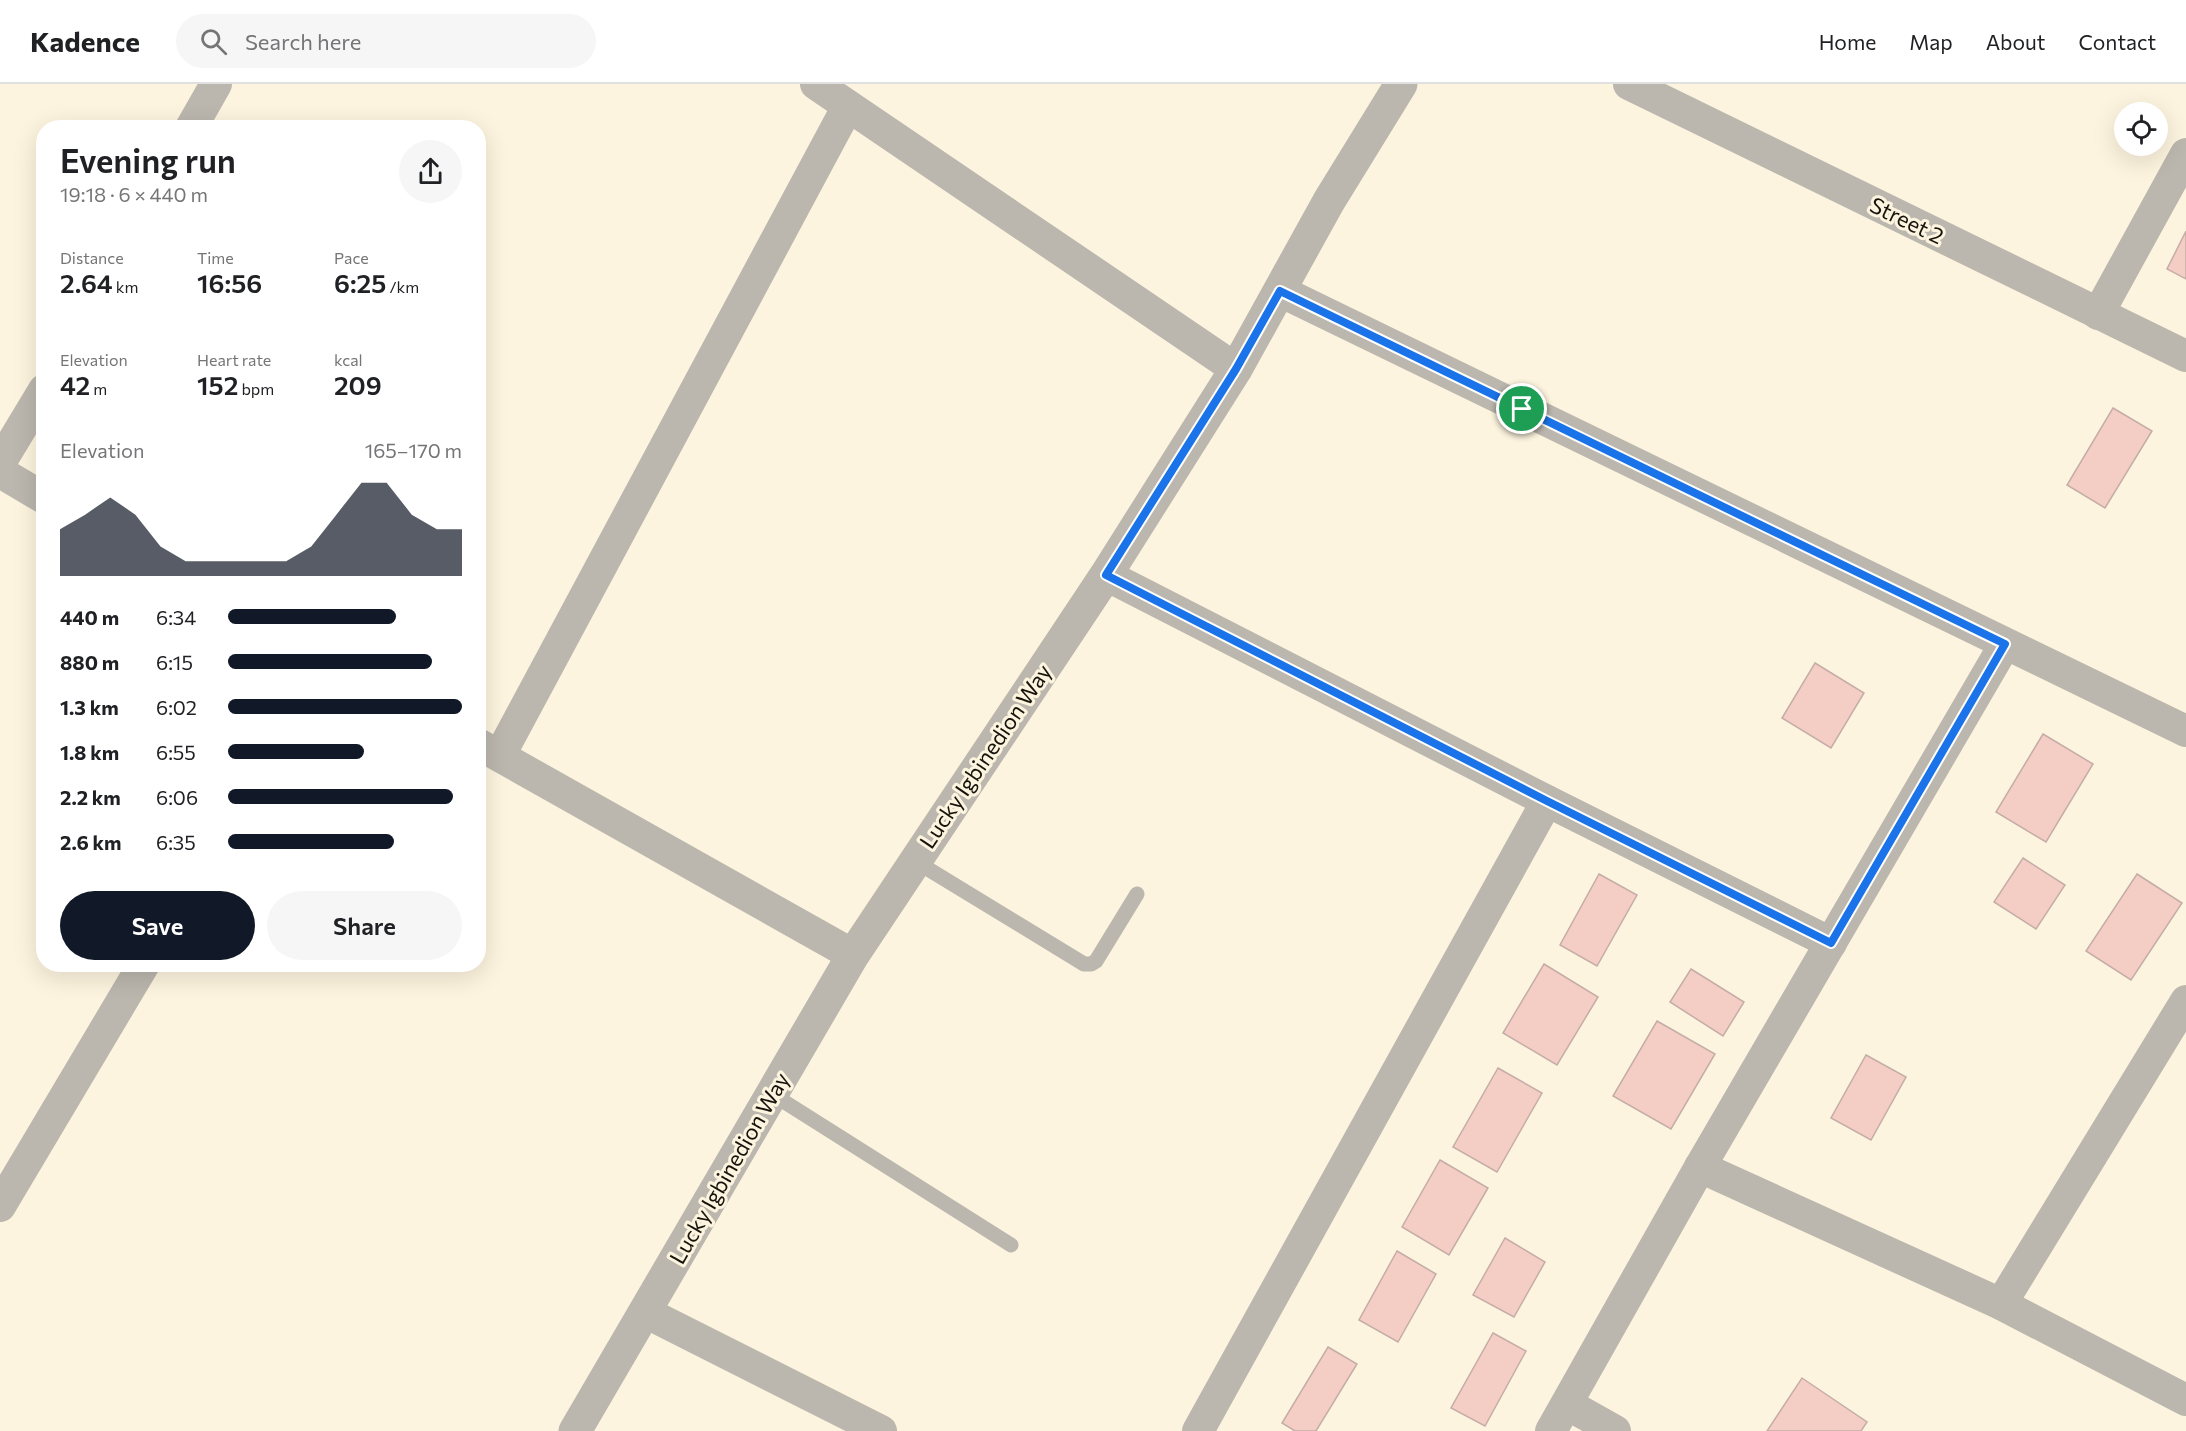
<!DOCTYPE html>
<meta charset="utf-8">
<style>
:root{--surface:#fff;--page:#f6f6f6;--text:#202124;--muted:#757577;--line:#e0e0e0;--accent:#111827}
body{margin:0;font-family:Commissioner,sans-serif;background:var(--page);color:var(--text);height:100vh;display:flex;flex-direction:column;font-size:22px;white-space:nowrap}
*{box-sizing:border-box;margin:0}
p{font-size:20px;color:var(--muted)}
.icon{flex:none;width:33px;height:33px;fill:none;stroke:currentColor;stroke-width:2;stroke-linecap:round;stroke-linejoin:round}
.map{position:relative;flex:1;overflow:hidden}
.side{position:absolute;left:36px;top:36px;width:450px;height:852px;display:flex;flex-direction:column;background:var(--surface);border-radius:24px;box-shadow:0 6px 24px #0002}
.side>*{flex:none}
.fabs{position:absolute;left:2114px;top:18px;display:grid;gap:12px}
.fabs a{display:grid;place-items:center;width:54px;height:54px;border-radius:50%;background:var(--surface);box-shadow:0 6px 24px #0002;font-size:30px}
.pin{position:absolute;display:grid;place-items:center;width:51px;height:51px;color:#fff;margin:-26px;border:3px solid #fff;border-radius:50%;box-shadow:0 2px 6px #0007}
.round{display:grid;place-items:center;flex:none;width:63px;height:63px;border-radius:32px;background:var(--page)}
.overview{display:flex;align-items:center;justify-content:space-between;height:102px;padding:0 24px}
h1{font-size:33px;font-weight:600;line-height:45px}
.metrics{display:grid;grid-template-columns:repeat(3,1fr);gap:9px;height:102px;padding:6px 24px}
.metrics div{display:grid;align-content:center}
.metrics b{font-size:26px;font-weight:600}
.metrics small{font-size:16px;font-weight:400}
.metrics p{font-size:16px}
.chart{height:168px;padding:12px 24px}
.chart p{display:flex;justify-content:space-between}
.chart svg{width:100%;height:108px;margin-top:6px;fill:var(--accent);opacity:.7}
.cta{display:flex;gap:12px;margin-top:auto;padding:12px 24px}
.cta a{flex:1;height:69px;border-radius:36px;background:var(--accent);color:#fff;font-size:24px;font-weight:600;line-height:69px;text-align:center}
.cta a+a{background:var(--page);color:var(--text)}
ul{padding:0 24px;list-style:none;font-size:20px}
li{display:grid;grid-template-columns:96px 72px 1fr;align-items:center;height:45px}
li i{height:15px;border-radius:8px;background:var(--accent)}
header{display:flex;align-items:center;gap:36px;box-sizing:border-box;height:84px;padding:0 30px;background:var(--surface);border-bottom:2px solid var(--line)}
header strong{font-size:28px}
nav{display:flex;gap:33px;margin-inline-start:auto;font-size:21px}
.search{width:420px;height:54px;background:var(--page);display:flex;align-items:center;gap:15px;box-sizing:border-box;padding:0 21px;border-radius:33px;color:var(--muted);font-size:22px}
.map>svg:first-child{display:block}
.building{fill:#f4cdc5;stroke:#c5ada7;stroke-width:1.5}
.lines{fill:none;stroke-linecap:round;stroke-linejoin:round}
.service{stroke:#bbb7ae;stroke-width:15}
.minor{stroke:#bbb7ae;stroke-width:32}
.tertiary{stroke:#bbb7ae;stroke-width:33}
.route-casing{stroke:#fff;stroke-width:12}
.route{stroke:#1a73e8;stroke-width:8}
.labels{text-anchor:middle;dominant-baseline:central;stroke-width:6;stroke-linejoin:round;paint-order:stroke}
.street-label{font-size:22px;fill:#16130c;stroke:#fdf4df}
</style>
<header>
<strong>Kadence</strong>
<div class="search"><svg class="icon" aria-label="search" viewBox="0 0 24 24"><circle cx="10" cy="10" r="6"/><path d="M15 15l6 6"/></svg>Search here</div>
<nav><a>Home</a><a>Map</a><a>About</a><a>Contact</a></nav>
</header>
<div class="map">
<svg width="2186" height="1347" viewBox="0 0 2186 1347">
<rect width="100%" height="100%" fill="#fdf4df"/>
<g class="building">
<path d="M2186 147V195L2167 185Z"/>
<path d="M2113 324 2152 347 2105 424 2067 401Z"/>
<path d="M1815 579 1864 609 1831 664 1782 634Z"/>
<path d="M2043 650 2093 680 2046 758 1996 728Z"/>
<path d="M2023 774 2065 801 2036 845 1994 818Z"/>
<path d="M1599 790 1637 811 1597 882 1560 861Z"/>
<path d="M2137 790 2182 819 2131 896 2086 867Z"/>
<path d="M1544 880 1598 913 1557 981 1503 949Z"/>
<path d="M1691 885 1744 918 1723 952 1670 918Z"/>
<path d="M1657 937 1715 970 1671 1045 1613 1012Z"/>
<path d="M1866 971 1906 993 1871 1056 1831 1034Z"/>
<path d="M1498 984 1542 1009 1497 1088 1453 1063Z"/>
<path d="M1440 1076 1488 1104 1449 1171 1402 1143Z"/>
<path d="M1505 1154 1545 1178 1514 1233 1473 1211Z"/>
<path d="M1397 1167 1436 1190 1398 1258 1359 1236Z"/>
<path d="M1493 1249 1526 1267 1485 1342 1451 1324Z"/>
<path d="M1328 1263 1357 1280 1316 1347H1295L1282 1339Z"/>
<path d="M1802 1294 1867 1338 1861 1347H1767Z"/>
</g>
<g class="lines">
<g class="service">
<path d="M915 777 1084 880H1091L1096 877 1137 810"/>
<path d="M772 1010 1011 1161"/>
</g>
<g class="minor">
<path d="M816 0 1236 285"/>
<path d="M1629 0 2186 272"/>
<path d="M191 44 216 0"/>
<path d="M1280 207 2186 647"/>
<path d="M2098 230 2186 70"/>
<path d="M0 379 44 306"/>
<path d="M0 388 44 414"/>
<path d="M1106 491 1547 717 1831 859"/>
<path d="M478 660 853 871"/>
<path d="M500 671 848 22"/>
<path d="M1700 1083 2001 1220 2186 1316"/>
<path d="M0 1122 144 880"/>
<path d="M2001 1220 2186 917"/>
<path d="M645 1228 881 1347"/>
<path d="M1567 1320 1615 1347"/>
<path d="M1198 1347 1547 717"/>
<path d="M1551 1347 1700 1083 2005 560"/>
</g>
<path class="tertiary" d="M575 1347 853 871 1106 491 1236 285 1329 117 1401 0"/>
</g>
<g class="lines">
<g class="route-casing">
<path id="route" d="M1280 207 2005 560 1831 859 1547 717 1106 491 1236 285Z"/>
</g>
<use href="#route" class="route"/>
</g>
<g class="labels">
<g class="street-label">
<text transform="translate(1907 136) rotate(26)">Street 2</text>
<text transform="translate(985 672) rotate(-56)">Lucky Igbinedion Way</text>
<text transform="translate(729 1084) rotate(-60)">Lucky Igbinedion Way</text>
</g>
</g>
</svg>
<div class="fabs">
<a><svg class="icon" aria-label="locate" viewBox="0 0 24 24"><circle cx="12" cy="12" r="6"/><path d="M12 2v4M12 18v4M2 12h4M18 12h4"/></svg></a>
</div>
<div class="pin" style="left:1522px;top:325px;background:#1e9e55"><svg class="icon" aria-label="arrive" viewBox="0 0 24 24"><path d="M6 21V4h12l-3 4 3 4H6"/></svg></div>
<section class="side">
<div class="overview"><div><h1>Evening run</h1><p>19:18 · 6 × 440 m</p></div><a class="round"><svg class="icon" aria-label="share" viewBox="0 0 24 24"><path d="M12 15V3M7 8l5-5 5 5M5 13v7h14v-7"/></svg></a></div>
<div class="metrics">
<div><p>Distance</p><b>2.64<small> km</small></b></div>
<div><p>Time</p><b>16:56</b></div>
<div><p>Pace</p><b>6:25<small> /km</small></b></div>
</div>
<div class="metrics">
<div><p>Elevation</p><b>42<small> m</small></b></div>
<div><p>Heart rate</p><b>152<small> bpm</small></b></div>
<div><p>kcal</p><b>209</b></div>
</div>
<div class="chart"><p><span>Elevation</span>165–170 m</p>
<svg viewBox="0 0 160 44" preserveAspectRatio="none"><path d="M0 44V25L10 19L20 12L30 19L40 32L50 38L60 38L70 38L80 38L90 38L100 32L110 19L120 6L130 6L140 19L150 25L160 25V44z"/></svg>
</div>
<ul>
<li><b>440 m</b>6:34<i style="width:72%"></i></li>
<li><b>880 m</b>6:15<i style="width:87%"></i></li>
<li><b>1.3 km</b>6:02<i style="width:100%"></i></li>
<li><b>1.8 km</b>6:55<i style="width:58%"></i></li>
<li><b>2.2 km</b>6:06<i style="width:96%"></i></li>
<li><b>2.6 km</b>6:35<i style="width:71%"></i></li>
</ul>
<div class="cta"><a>Save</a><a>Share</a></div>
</section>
</div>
